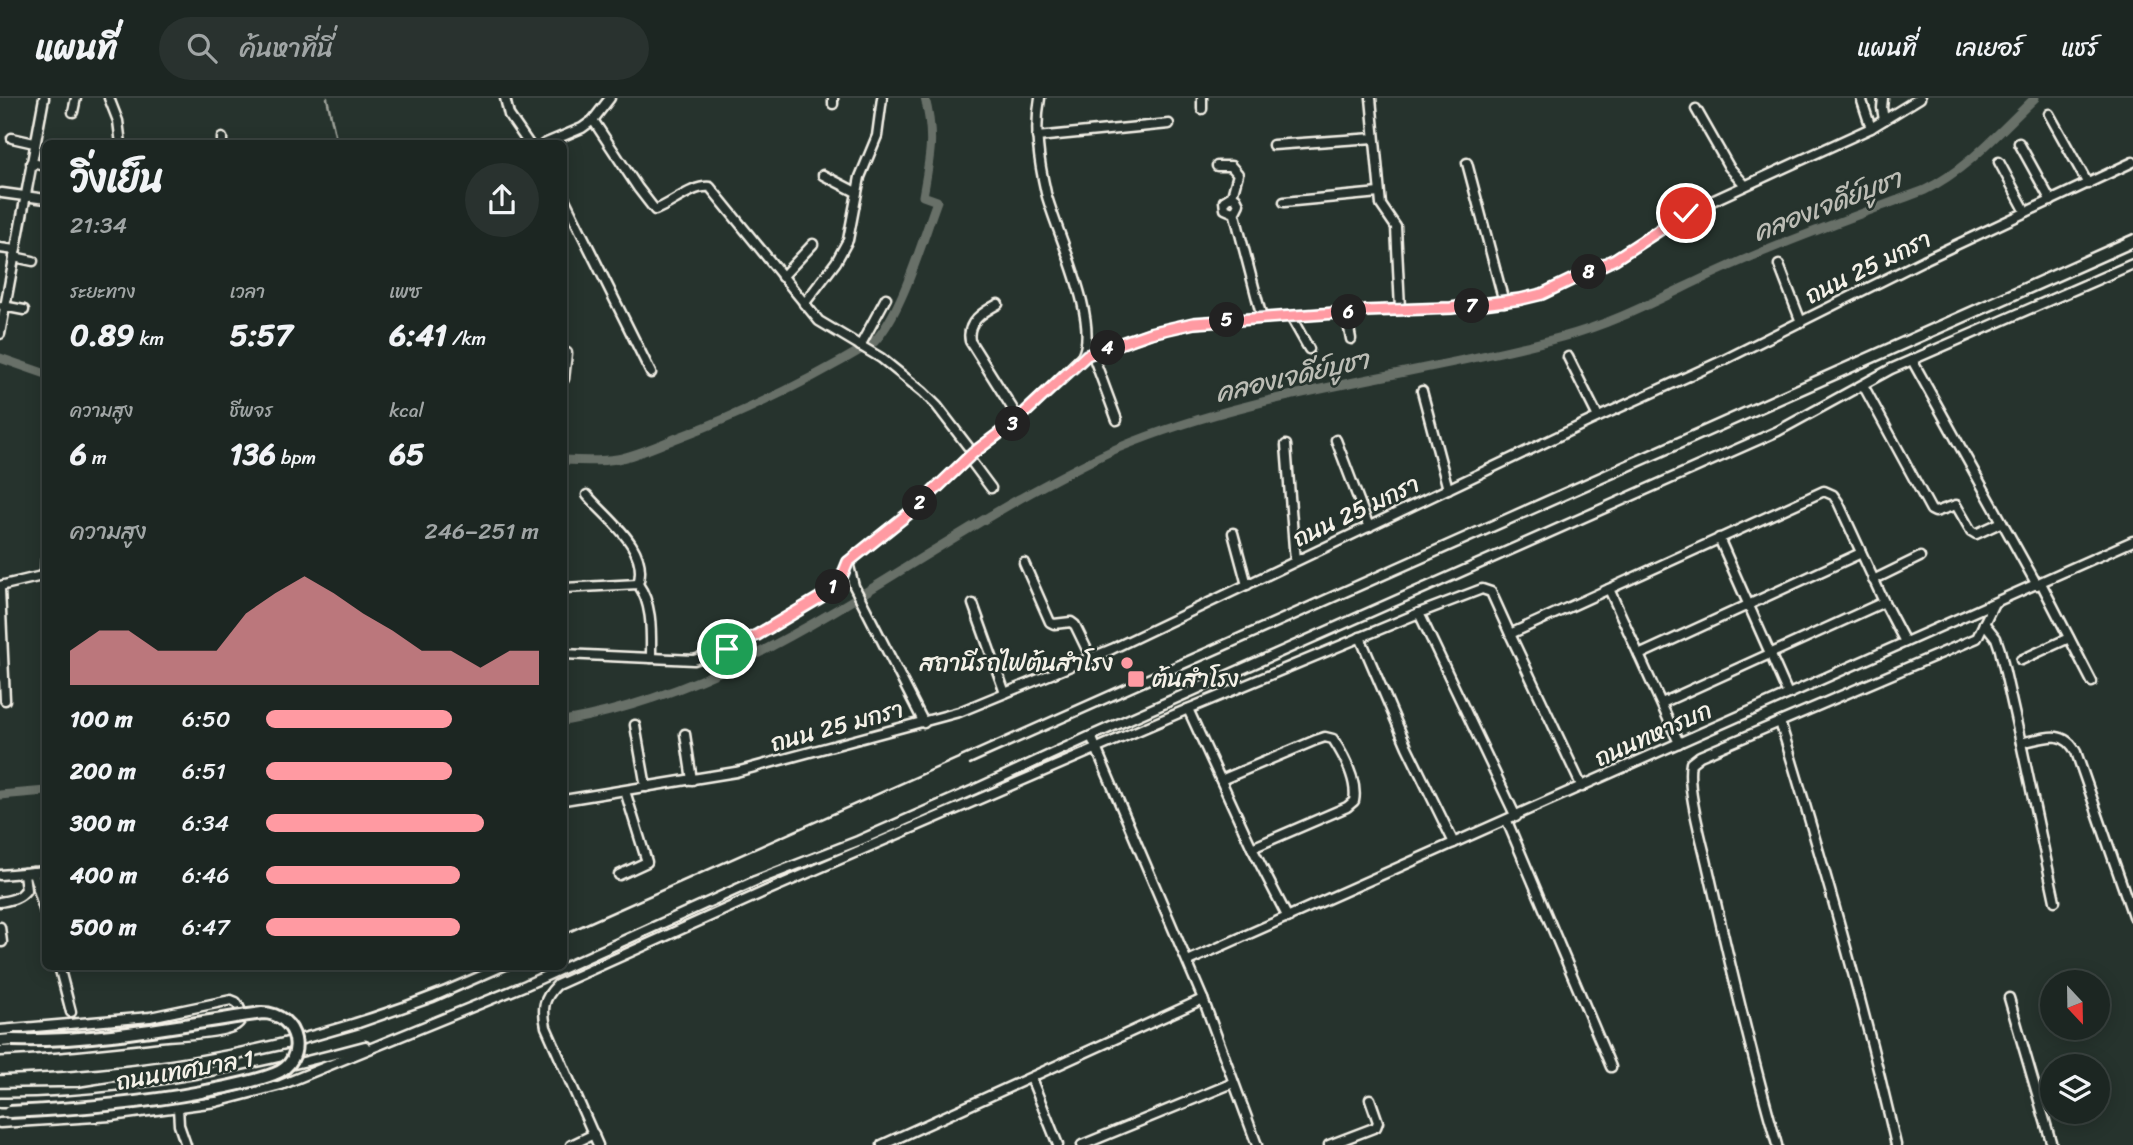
<!DOCTYPE html>
<html lang="th">
<meta charset="utf-8">
<style>
:root{--surface:#1c2622;--page:#29322f;--text:#f1f3f6;--muted:#a0a5a5;--line:#3a4340;--accent:#ff9aa2}
body{margin:0;font-family:Sriracha,"Playpen Sans Thai",sans-serif;background:var(--page);color:var(--text);height:100vh;display:flex;flex-direction:column;font-size:26px;white-space:nowrap}
*{box-sizing:border-box;margin:0}
p{font-size:23px;color:var(--muted)}
.icon{flex:none;width:38px;height:38px;fill:none;stroke:currentColor;stroke-width:2;stroke-linecap:round;stroke-linejoin:round}
.map{position:relative;flex:1;overflow:hidden}
.details{position:absolute;left:42px;top:42px;width:525px;height:830px;display:flex;flex-direction:column;background:var(--surface);border-radius:10px;box-shadow:0 4px 18px #0003,0 0 0 2px var(--line)}
.details>*{flex:none}
.needle{width:46px;rotate:158deg}
.fabs{position:absolute;left:2040px;top:872px;display:grid;gap:14px}
.fabs a{display:grid;place-items:center;width:70px;height:70px;border-radius:50%;background:var(--surface);box-shadow:0 4px 18px #0003,0 0 0 2px var(--line);font-size:35px}
.pin{position:absolute;display:grid;place-items:center;width:60px;height:60px;color:#fff;margin:-30px;border:4px solid #fff;border-radius:50%;box-shadow:0 2px 7px #0007}
.km{position:absolute;width:35px;height:35px;margin:-18px;border-radius:50%;background:#222;color:#fff;font-size:19px;line-height:35px;text-align:center}
.round{display:grid;place-items:center;flex:none;width:74px;height:74px;border-radius:37px;background:var(--page)}
.head{display:flex;align-items:center;justify-content:space-between;height:119px;padding:0 28px}
h1{font-size:38px;font-weight:800;line-height:52px}
.stats{display:grid;grid-template-columns:repeat(3,1fr);gap:10px;height:119px;padding:7px 28px}
.stats div{display:grid;align-content:center}
.stats b{font-size:30px;font-weight:800}
.stats small{font-size:19px;font-weight:400}
.stats p{font-size:19px}
.chart{height:196px;padding:14px 28px}
.chart p{display:flex;justify-content:space-between}
.chart svg{width:100%;height:126px;margin-top:7px;fill:var(--accent);opacity:.7}
ul{padding:0 28px;list-style:none;font-size:23px}
li{display:grid;grid-template-columns:112px 84px 1fr;align-items:center;height:52px}
li i{height:18px;border-radius:9px;background:var(--accent)}
header{display:flex;align-items:center;gap:42px;box-sizing:border-box;height:98px;padding:0 35px;background:var(--surface);border-bottom:2px solid var(--line)}
header strong{font-size:33px}
nav{display:flex;gap:38px;margin-inline-start:auto;font-size:24px}
.search{width:490px;height:63px;background:var(--page);display:flex;align-items:center;gap:18px;box-sizing:border-box;padding:0 24px;border-radius:38px;color:var(--muted);font-size:26px}
.map>svg:first-child{display:block}
.lines{fill:none;stroke-linecap:round;stroke-linejoin:round}
.stream{stroke:#9fa39b;stroke-width:2.5}
.canal{stroke:#676f68;stroke-width:9}
.minor-casing{stroke:#f4f1e8;stroke-width:13}
.tertiary-casing{stroke:#f4f1e8;stroke-width:16}
.minor{stroke:#26332d;stroke-width:8}
.tertiary{stroke:#26332d;stroke-width:10}
.rail{stroke:#f4f1e8;stroke-width:2.5}
.tertiary-bridge-casing{stroke:#f4f1e8;stroke-width:16;stroke-linecap:butt}
.tertiary-bridge{stroke:#26332d;stroke-width:10}
.route-casing{stroke:#fff;stroke-width:14}
.route{stroke:#ff9aa2;stroke-width:9}
.poi-dot{fill:#ff9aa2;stroke:#26332d;stroke-width:2.5}
.labels{text-anchor:middle;dominant-baseline:central;stroke-width:5;stroke-linejoin:round;paint-order:stroke}
.street-label{font-size:24px;fill:#f4f1e8;stroke:#26332d}
.poi-label{font-size:24px;fill:#f4f1e8;stroke:#26332d;text-anchor:end}
.water-label{font-size:26px;font-style:italic;fill:#bcbdb5;stroke:#26332d}
</style>
<header>
<strong>แผนที่</strong>
<div class="search"><svg class="icon" aria-label="search" viewBox="0 0 24 24"><circle cx="10" cy="10" r="6"/><path d="M15 15l6 6"/></svg>ค้นหาที่นี่</div>
<nav><a>แผนที่</a><a>เลเยอร์</a><a>แชร์</a></nav>
</header>
<div class="map">
<svg width="2133" height="1047" viewBox="0 0 2133 1047">
<rect width="100%" height="100%" fill="#26332d"/>
<filter id="ink" filterUnits="userSpaceOnUse"><feTurbulence type="fractalNoise" baseFrequency=".0143" numOctaves="2"/><feDisplacementMap in="SourceGraphic" scale="14" xChannelSelector="R" yChannelSelector="G"/><feConvolveMatrix kernelMatrix="1 2 1 2 8 2 1 2 1" color-interpolation-filters="sRGB"/></filter>
<g filter="url(#ink)">
<g class="lines">
<path class="stream" d="M327 0 337 46"/>
<g class="canal">
<path d="M0 260 46 276"/>
<path d="M564 362C581 363 599 364 617 361 639 357 661 346 682 338 749 313 812 281 874 244 902 215 922 143 937 103L923 98C930 58 935 40 925 0"/>
<path d="M564 623C737 593 870 486 1019 401 1052 383 1084 365 1118 350 1259 291 1415 279 1562 239 1621 224 1677 191 1732 167 1795 139 1861 116 1925 92 1968 71 2001 32 2035 0"/>
<path d="M0 697 46 693"/>
</g>
<g class="minor-casing">
<g id="minor">
<path d="M109 0 118 23 121 46"/>
<path d="M505 0 509 17 529 46"/>
<path d="M1202 0V11"/>
<path d="M1371 0 1381 107 1396 129 1400 211"/>
<path d="M1861 0 1871 30"/>
<path d="M1883 0 1882 10 1884 22"/>
<path d="M833 6V0"/>
<path d="M1696 11 1729 69 1745 87"/>
<path d="M73 14 76 0"/>
<path d="M2049 16 2088 86"/>
<path d="M593 22 638 90 655 112C672 106 692 87 710 89L819 223 881 260 923 294 937 308 973 355"/>
<path d="M1037 39 1169 26"/>
<path d="M12 40 34 45"/>
<path d="M222 40V46"/>
<path d="M2019 45 2051 103"/>
<path d="M544 46 582 30 593 22 610 0"/>
<path d="M1273 47 1374 40"/>
<path d="M1999 64 2026 114"/>
<path d="M31 65 46 68"/>
<path d="M1467 65 1504 204"/>
<path d="M1217 68H1231L1238 76 1232 98 1224 103 1225 111 1232 114 1236 112 1239 106 1236 100 1232 98"/>
<path d="M823 77 856 94"/>
<path d="M2 95 46 101"/>
<path d="M564 100 651 275"/>
<path d="M1284 104 1379 95"/>
<path d="M1234 113 1262 220"/>
<path d="M0 150 15 152"/>
<path d="M14 159 33 163"/>
<path d="M1779 167 1801 224"/>
<path d="M782 179 813 146"/>
<path d="M804 206 836 164 848 142 860 79 877 38 882 0"/>
<path d="M998 206C983 214 966 224 970 243L1019 321"/>
<path d="M3 208 24 212"/>
<path d="M1346 214 1351 241"/>
<path d="M1291 219 1309 251"/>
<path d="M0 236 44 0"/>
<path d="M860 248 886 200"/>
<path d="M1092 255 1117 322"/>
<path d="M1082 259 1150 235 1194 225 1364 213 1451 210 1521 201 1542 196 1615 161 1686 115 1871 30 1920 0"/>
<path d="M1568 259 1598 319"/>
<path d="M1912 262 2037 487"/>
<path d="M564 281 567 255"/>
<path d="M1863 287 1931 412 1935 414 1956 407 1971 433 1976 436 2002 424"/>
<path d="M1422 293 1448 391"/>
<path d="M1336 342 1369 429"/>
<path d="M1286 347 1295 463"/>
<path d="M968 359 991 390"/>
<path d="M587 397C607 421 650 450 638 486"/>
<path d="M1233 435 1247 487"/>
<path d="M1719 440 1788 596"/>
<path d="M848 464 854 488 924 625"/>
<path d="M1024 465 1050 524 1054 526 1071 524 1075 527 1091 560"/>
<path d="M45 477 46 462"/>
<path d="M1873 482 1920 459"/>
<path d="M2041 485 2092 584"/>
<path d="M0 488 46 477"/>
<path d="M564 490 638 486C653 507 651 535 651 560"/>
<path d="M0 491 5 602"/>
<path d="M1609 491 1679 645"/>
<path d="M973 506 1005 595"/>
<path d="M1419 515 1516 719"/>
<path d="M1984 525 1996 540 2000 552 2021 645C2044 640 2063 630 2076 654L2133 818"/>
<path d="M1510 536 1582 689"/>
<path d="M1360 539 1407 649 1454 745"/>
<path d="M564 556 694 562 727 551 757 537 826 496 841 481 848 464 918 408 973 355 1019 321 1082 259C1101 224 1056 134 1046 95 1039 64 1034 32 1040 0"/>
<path d="M1639 557 1861 455"/>
<path d="M2021 562 2069 540"/>
<path d="M1662 605 1884 504"/>
<path d="M1188 611 1252 750 1288 820"/>
<path d="M1780 624C1823 764 1864 905 1896 1047"/>
<path d="M635 627 646 689"/>
<path d="M685 636 692 682"/>
<path d="M1091 638 1203 901 1257 1047"/>
<path d="M2021 645 2055 803"/>
<path d="M1221 682 1316 642 1325 639 1333 641C1344 658 1358 683 1354 703L1347 709 1252 750"/>
<path d="M564 702 736 674 959 614 1112 551 1590 323 1724 262 1924 162 2133 64"/>
<path d="M1507 723 1611 969"/>
<path d="M33 774 46 818"/>
<path d="M0 777 46 773"/>
<path d="M619 777 647 764 625 693"/>
<path d="M0 804C10 802 19 801 26 792L24 775"/>
<path d="M0 829 2 844"/>
<path d="M1188 863 2133 443"/>
<path d="M59 868 71 914"/>
<path d="M2009 900 2052 1047"/>
<path d="M0 932 150 919 231 902 236 904C241 911 245 921 236 927 223 935 183 937 167 938 111 944 56 951 0 953"/>
<path d="M1031 980 1058 1047"/>
<path d="M0 1005C118 1006 251 979 365 948"/>
<path d="M178 1009 179 1027 186 1047"/>
<path d="M0 1025 111 1018 216 1004 281 987 526 887 755 783 858 743 976 691 1091 638 1778 333 1891 271 2133 166"/>
<path d="M571 1047 594 1036"/>
<path d="M598 1047 546 929C542 910 543 901 557 887L766 793 1188 611 1419 515 1482 491 1491 494 1510 536 1824 393 1833 397 1838 404 1884 504 1905 544"/>
<path d="M882 1047 1203 901"/>
<path d="M1082 1047 1233 985"/>
<path d="M1329 1047 1376 1029 1378 1024 1370 1001"/>
<path d="M1777 1047C1751 956 1729 863 1708 770 1702 743 1686 690 1691 665L1700 658 1977 540 1993 507"/>
</g>
</g>
<g class="tertiary-casing">
<path id="tertiary" d="M0 943 12 942"/>
</g>
<use href="#minor" class="minor"/>
<use href="#tertiary" class="tertiary"/>
<g class="rail">
<path d="M970 666 2133 150"/>
<path d="M564 836 2133 136"/>
<path d="M0 977C166 972 330 940 482 872"/>
<path d="M0 990 79 989 212 968 287 951 360 930 434 904 516 868"/>
</g>
<g class="tertiary-bridge-casing">
<path id="tertiary-bridge" d="M9 1014C74 1011 138 1006 201 994 226 989 251 985 274 976 309 964 299 915 262 915 179 927 97 944 12 942"/>
</g>
<use href="#tertiary-bridge" class="tertiary-bridge"/>
</g>
</g>
<g class="lines" filter="url(#ink)">
<g class="route-casing">
<path id="route" d="M727 551 757 537 826 496 841 481 848 464 918 408 973 355 1018 321 1087 257 1150 235 1194 225 1364 213 1451 210 1521 201 1542 196 1615 161 1686 115"/>
</g>
<use href="#route" class="route"/>
</g>
<g class="poi-dot">
<circle cx="1127" cy="565" r="7"/>
<rect x="1127" y="572" width="18" height="18" rx="3.5"/>
</g>
<g class="labels">
<g class="street-label">
<text transform="translate(1868 169) rotate(-26)">ถนน 25 มกรา</text>
<text transform="translate(1356 413) rotate(-25)">ถนน 25 มกรา</text>
<text transform="translate(837 628) rotate(-15)">ถนน 25 มกรา</text>
<text transform="translate(1653 636) rotate(-24)">ถนนทหารบก</text>
<text transform="translate(185 972) rotate(-10)">ถนนเทศบาล 1</text>
</g>
<g class="poi-label">
<text x="1113" y="565">สถานีรถไฟต้นสำโรง</text>
<text x="1152" y="581" text-anchor="start">ต้นสำโรง</text>
</g>
<g class="water-label">
<text transform="translate(1827 107) rotate(-21)">คลองเจดีย์บูชา</text>
<text transform="translate(1292 278) rotate(-13)">คลองเจดีย์บูชา</text>
</g>
</g>
</svg>
<div class="fabs">
<a><svg class="needle" viewBox="-14 -14 28 28"><path d="M0-13l5 13h-10z" fill="#e53935"/><path d="M0 13l5-13h-10z" fill="#a0a5a5"/></svg></a>
<a><svg class="icon" aria-label="layers" viewBox="0 0 24 24"><path d="M12 4l9 5-9 5-9-5zM3 14l9 5 9-5"/></svg></a>
</div>
<div class="pin" style="left:727px;top:551px;background:#1e9e55"><svg class="icon" aria-label="arrive" viewBox="0 0 24 24"><path d="M6 21V4h12l-3 4 3 4H6"/></svg></div>
<div class="pin" style="left:1686px;top:115px;background:#d93025"><svg class="icon" aria-label="check" viewBox="0 0 24 24"><path d="M5 12l5 5 9-10"/></svg></div>
<b class="km" style="left:833px;top:489px">1</b>
<b class="km" style="left:920px;top:405px">2</b>
<b class="km" style="left:1013px;top:326px">3</b>
<b class="km" style="left:1108px;top:250px">4</b>
<b class="km" style="left:1227px;top:222px">5</b>
<b class="km" style="left:1349px;top:214px">6</b>
<b class="km" style="left:1472px;top:208px">7</b>
<b class="km" style="left:1589px;top:174px">8</b>
<section class="details">
<div class="head"><div><h1>วิ่งเย็น</h1><p>21:34</p></div><a class="round"><svg class="icon" aria-label="share" viewBox="0 0 24 24"><path d="M12 15V3M7 8l5-5 5 5M5 13v7h14v-7"/></svg></a></div>
<div class="stats">
<div><p>ระยะทาง</p><b>0.89<small> km</small></b></div>
<div><p>เวลา</p><b>5:57</b></div>
<div><p>เพซ</p><b>6:41<small> /km</small></b></div>
</div>
<div class="stats">
<div><p>ความสูง</p><b>6<small> m</small></b></div>
<div><p>ชีพจร</p><b>136<small> bpm</small></b></div>
<div><p>kcal</p><b>65</b></div>
</div>
<div class="chart"><p><span>ความสูง</span>246–251 m</p>
<svg viewBox="0 0 160 44" preserveAspectRatio="none"><path d="M0 44V32L10 25L20 25L30 32L40 32L50 32L60 19L70 12L80 6L90 12L100 19L110 25L120 32L130 32L140 38L150 32L160 32V44z"/></svg>
</div>
<ul>
<li><b>100 m</b>6:50<i style="width:68%"></i></li>
<li><b>200 m</b>6:51<i style="width:68%"></i></li>
<li><b>300 m</b>6:34<i style="width:80%"></i></li>
<li><b>400 m</b>6:46<i style="width:71%"></i></li>
<li><b>500 m</b>6:47<i style="width:71%"></i></li>
</ul>
</section>
</div>
